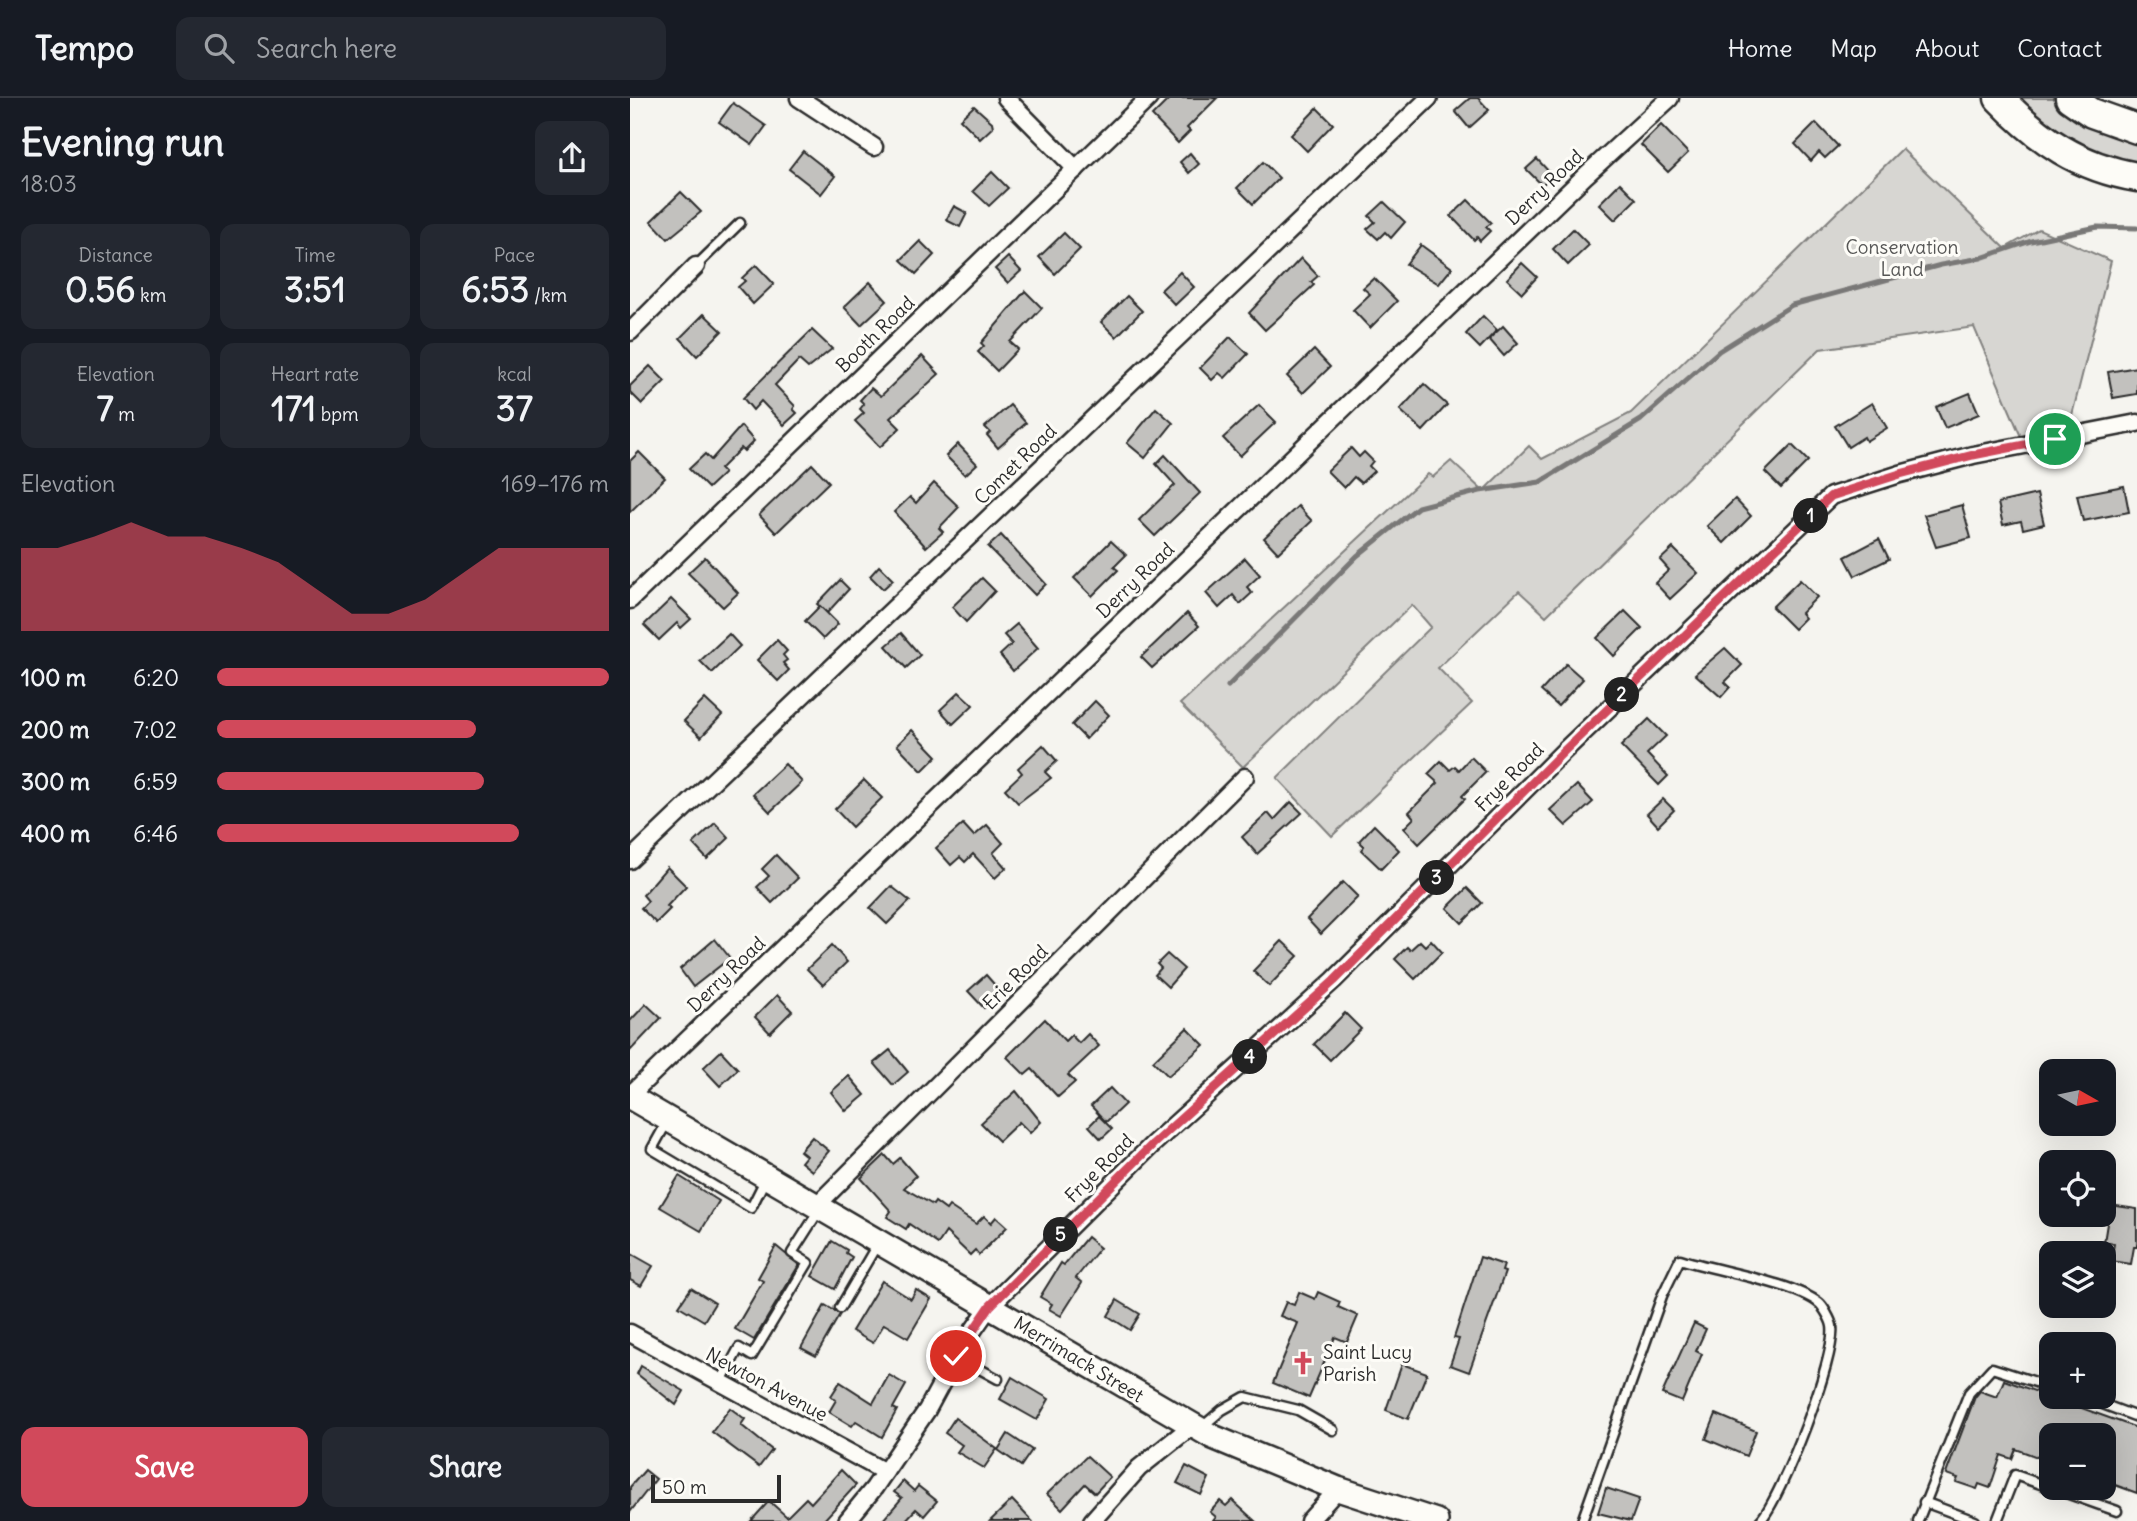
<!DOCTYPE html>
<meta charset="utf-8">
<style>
:root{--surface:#171b24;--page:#242831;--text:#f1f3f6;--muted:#9ea1a6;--line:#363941;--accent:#d1495b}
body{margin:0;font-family:Delius,sans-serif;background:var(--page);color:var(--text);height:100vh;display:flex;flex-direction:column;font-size:26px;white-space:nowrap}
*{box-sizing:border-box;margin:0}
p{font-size:23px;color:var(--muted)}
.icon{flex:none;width:38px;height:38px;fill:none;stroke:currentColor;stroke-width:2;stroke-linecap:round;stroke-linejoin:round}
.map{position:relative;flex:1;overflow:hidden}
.sheet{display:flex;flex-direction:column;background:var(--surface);width:630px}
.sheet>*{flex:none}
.needle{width:46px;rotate:99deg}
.controls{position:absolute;left:1409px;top:961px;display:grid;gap:14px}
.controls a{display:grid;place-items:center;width:77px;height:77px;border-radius:14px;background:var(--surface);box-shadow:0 7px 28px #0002;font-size:35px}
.scale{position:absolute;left:21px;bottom:18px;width:130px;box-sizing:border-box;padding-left:7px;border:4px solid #2b2b2b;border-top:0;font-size:19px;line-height:24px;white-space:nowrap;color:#2b2b2b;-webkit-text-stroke:5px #fdfcf7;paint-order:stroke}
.pin{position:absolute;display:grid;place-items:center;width:60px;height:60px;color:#fff;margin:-30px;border:4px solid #fff;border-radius:50%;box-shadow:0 2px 7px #0007}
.km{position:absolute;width:35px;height:35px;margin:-18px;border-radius:50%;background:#222;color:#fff;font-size:19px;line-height:35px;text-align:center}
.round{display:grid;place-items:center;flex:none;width:74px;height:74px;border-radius:14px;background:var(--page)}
.overview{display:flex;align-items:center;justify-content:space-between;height:119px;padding:0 21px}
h1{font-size:38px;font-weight:800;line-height:52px}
.metrics{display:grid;grid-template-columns:repeat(3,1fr);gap:10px;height:119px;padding:7px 21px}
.metrics div{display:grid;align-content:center;border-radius:14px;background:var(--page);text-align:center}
.metrics b{font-size:35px;font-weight:800}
.metrics small{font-size:19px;font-weight:400}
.metrics p{font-size:19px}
.chart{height:196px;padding:14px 21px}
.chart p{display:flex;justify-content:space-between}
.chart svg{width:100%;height:126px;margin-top:7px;fill:var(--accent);opacity:.7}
.button{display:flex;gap:14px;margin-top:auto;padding:14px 21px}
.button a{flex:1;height:80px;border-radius:14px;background:var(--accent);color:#fff;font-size:28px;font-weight:800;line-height:80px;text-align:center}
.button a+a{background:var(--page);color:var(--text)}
ul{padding:0 21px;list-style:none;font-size:23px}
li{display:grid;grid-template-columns:112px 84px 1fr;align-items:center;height:52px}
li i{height:18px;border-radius:9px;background:var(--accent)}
header{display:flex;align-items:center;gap:42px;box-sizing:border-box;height:98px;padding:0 35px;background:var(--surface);border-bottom:2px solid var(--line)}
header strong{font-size:33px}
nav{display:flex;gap:38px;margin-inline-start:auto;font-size:24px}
.search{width:490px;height:63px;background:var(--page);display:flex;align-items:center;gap:18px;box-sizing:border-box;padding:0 24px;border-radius:14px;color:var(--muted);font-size:26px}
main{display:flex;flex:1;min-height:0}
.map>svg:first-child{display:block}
.green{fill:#d7d6d2;stroke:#81807e;stroke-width:2}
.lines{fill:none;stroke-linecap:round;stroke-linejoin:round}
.stream{stroke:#797877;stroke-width:5}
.building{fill:#c2c1be;stroke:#2b2b2b;stroke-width:2}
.service-casing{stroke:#2b2b2b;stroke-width:13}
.minor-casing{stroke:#2b2b2b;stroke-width:21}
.secondary-casing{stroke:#2b2b2b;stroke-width:28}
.motorway-casing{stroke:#2b2b2b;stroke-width:33}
.service{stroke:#fdfcf7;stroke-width:8}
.minor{stroke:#fdfcf7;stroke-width:16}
.secondary{stroke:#fdfcf7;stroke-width:23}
.motorway{stroke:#fdfcf7;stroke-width:28}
.route-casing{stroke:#fff;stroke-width:14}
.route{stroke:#d1495b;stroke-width:9}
.labels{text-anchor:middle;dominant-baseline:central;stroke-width:6;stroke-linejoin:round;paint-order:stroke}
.street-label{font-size:19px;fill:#2b2b2b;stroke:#fdfcf7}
.park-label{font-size:19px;fill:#565655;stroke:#fdfcf7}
.poi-label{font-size:19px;fill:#2b2b2b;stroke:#fdfcf7;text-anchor:start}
</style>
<header>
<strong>Tempo</strong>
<div class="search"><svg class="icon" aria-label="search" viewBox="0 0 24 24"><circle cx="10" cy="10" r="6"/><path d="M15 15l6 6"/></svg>Search here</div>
<nav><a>Home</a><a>Map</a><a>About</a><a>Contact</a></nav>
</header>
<main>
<section class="sheet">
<div class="overview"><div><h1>Evening run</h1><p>18:03</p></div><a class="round"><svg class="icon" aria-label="share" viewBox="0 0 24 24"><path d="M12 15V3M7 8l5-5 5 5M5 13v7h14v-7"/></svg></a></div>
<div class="metrics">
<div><p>Distance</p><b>0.56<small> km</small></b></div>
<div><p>Time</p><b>3:51</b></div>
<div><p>Pace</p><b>6:53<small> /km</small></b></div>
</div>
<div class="metrics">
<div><p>Elevation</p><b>7<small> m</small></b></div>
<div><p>Heart rate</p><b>171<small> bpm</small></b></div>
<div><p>kcal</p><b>37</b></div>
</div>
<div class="chart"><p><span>Elevation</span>169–176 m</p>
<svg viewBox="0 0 160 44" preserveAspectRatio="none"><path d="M0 44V15L10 15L20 11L30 6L40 11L50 11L60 15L70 20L80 29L90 38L100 38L110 33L120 24L130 15L140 15L150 15L160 15V44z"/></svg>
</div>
<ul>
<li><b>100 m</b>6:20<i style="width:100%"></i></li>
<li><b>200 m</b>7:02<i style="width:66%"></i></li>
<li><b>300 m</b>6:59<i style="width:68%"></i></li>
<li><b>400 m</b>6:46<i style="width:77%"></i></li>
</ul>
<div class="button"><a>Save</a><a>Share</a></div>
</section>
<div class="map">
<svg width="1507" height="1423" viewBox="0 0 1507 1423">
<rect width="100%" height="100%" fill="#f5f4ef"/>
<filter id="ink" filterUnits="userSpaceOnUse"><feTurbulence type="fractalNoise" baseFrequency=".0143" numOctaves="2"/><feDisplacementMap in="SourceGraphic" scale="14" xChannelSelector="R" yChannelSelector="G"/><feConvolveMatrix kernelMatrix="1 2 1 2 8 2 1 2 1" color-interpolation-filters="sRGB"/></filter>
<g filter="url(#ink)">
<g class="green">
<path d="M1386 0H1432L1507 36V69C1459 58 1424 30 1386 0Z"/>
<path d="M1272 51 1375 150 1409 131 1481 163 1439 329 1392 341 1344 229 1190 251 916 518 889 493 808 570 842 605 702 738 647 680 801 529 782 507 613 669 550 606 798 376 803 379 821 363 853 393 899 348 912 361 1001 315Z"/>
</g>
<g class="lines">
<path class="stream" d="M598 588 727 458 788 409 850 393 910 384 1011 322 1089 253 1162 207 1311 167 1351 160 1401 143 1467 129 1507 130"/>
</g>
<g class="building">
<path d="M540 0H587L557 30 560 33 548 45 522 18Z"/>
<path d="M840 0H848L859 12 839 30 825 13Z"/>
<path d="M103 5 136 28 122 47 89 24Z"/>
<path d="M344 8 362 24 363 29 350 41 330 21Z"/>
<path d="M687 10 703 26 677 53 661 37Z"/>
<path d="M1186 25 1208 48 1195 60 1189 54 1181 63 1165 46Z"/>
<path d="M1031 27 1058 55 1038 74 1011 47Z"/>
<path d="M173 53 205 78 191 96 159 71Z"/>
<path d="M560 55 569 66 559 75 550 64Z"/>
<path d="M907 61 922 77 912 87 896 71Z"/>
<path d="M633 64 649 80 623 106 607 90Z"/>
<path d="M362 74 378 90 359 108 343 93Z"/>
<path d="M990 85 1006 101 985 122 969 106Z"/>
<path d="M51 94 71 114 38 141 21 123Z"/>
<path d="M838 102 861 125 856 129 860 133 850 143 847 139 844 142 821 118Z"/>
<path d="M754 104 775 124 761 140 755 134 748 141 737 131 745 124 739 118Z"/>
<path d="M324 108 337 115 330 129 316 122Z"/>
<path d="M943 131 959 147 938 167 923 151Z"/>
<path d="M434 135 450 151 425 176 409 159Z"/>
<path d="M290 143 304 157 286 176 271 162Z"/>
<path d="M791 147 822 170 809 186 776 166Z"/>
<path d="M378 159 391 173 378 185 365 171Z"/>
<path d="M671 160 688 178 681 184 684 187 635 232 619 215Z"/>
<path d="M892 165 907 179 892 195 877 181Z"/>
<path d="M126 167 144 186 123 206 108 189 115 183 112 180Z"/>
<path d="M550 174 564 189 545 207 531 192Z"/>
<path d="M744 180 767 203 740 230 723 212 740 196 733 190Z"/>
<path d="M240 184 257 203 231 227 214 209Z"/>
<path d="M395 193 412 210 380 244 388 251 367 273 348 254 354 248 351 245Z"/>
<path d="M497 198 512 213 486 239 471 224Z"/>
<path d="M74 216 92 233 67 258 50 240Z"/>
<path d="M853 218 867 232 850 250 836 236Z"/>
<path d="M873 228 888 245 874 258 859 241Z"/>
<path d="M182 232 202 251 178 270 169 262 145 287 165 308 163 311 167 315 154 327 131 303 123 312 113 300Z"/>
<path d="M600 239 618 256 595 280 589 275 582 282 570 270Z"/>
<path d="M684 252 700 269 673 295 657 278Z"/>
<path d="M292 258 309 276 260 320 270 330 250 349 225 323 234 315 230 311 234 306 230 302 241 290 251 298Z"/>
<path d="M20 268 35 283 12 306 0 294V288Z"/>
<path d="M1507 269V296L1483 300 1478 274Z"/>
<path d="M794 286 817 307 793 333 770 312Z"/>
<path d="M1340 295 1349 316 1315 330 1306 309Z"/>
<path d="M1242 305 1257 330 1236 343 1234 339 1218 349 1205 328Z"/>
<path d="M380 307 396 325 368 350 357 337 360 334 355 329Z"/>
<path d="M629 307 646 324 610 358 593 340Z"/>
<path d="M526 310 543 325 515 360 497 345Z"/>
<path d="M111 328 124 343 114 353 111 350 90 371 94 375 78 390 59 371 75 356 81 362Z"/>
<path d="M328 346 347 366 335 377 316 358Z"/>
<path d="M1162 347 1178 363 1151 390 1135 374Z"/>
<path d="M721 350 729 359 734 354 743 363 739 368 744 373 731 385 724 379 714 390 697 373Z"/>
<path d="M9 354 35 380 0 414V363Z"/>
<path d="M535 357 570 395 525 438 509 422 545 387 526 366Z"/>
<path d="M182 366 199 384 146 435 129 417Z"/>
<path d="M304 385 329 409 309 430 313 434 296 449 264 414 280 399 286 405Z"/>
<path d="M1494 388 1499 414 1453 423 1447 397Z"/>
<path d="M1407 396 1414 426 1393 431 1391 423 1373 427 1368 405Z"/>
<path d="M1105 401 1121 418 1094 445 1077 428Z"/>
<path d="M1332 407 1341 440 1306 449 1294 417Z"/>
<path d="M668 408 682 423 648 455 634 440Z"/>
<path d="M371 437 416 486 405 497 358 449Z"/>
<path d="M1249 441 1259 461 1225 478 1215 459Z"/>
<path d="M481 443 496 457 484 469 488 472 462 498 444 480Z"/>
<path d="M1043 450 1068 475 1040 501 1025 485 1039 472 1030 462Z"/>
<path d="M75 459 108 495 93 509 58 475Z"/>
<path d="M615 460 630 477 617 489 622 495 610 506 603 497 589 510 576 495Z"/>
<path d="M249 468 263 482 253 491 240 478Z"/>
<path d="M352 480 365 493 336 524 322 509Z"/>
<path d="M210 482 219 491 197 515 187 506Z"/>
<path d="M1170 482 1187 499 1171 515 1175 520 1164 531 1142 509Z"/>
<path d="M41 501 61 521 51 530 47 525 29 542 14 527Z"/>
<path d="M190 508 208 526 193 541 175 523Z"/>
<path d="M995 513 1012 530 984 558 967 540Z"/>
<path d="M557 515 569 528 522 570 511 559Z"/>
<path d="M387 526 408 550 383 573 370 557 382 546 374 537Z"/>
<path d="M271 535 290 557 276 570 256 548Z"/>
<path d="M99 536 110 548 82 575 70 563Z"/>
<path d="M147 542 157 553 153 557 157 562 153 565 159 572 148 583 127 562Z"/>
<path d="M1095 550 1112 567 1095 584 1100 589 1091 599 1065 576Z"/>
<path d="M936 566 953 581 928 608 911 593Z"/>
<path d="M329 594 343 607 323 626 310 612Z"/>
<path d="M75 601 92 617 71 639 54 623Z"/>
<path d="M465 603 479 617 456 641 442 627Z"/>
<path d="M1019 621 1036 638 1017 656 1038 678 1029 687 991 648Z"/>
<path d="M282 632 307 658 292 673 267 647Z"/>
<path d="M413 647 427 663 415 674 421 680 388 705 375 691 392 675 388 670Z"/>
<path d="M841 659 856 674 832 698 835 701 789 746 774 730 784 720 779 714 808 685 798 676 811 663 820 672 825 668 829 672Z"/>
<path d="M155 666 172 684 140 714 123 696Z"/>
<path d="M234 682 252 700 222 729 205 711Z"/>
<path d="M947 687 963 704 936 728 920 712Z"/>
<path d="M1033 701 1044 712 1028 728 1017 716Z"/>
<path d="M661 704 672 715 627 756 612 739 638 715 644 722Z"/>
<path d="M85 725 99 740 77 761 63 746Z"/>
<path d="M333 726 344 738 357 727 373 745 363 755 376 770 365 780 343 756 335 764 330 759 321 767 306 750Z"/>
<path d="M744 727 769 752 751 771 731 752 734 748 729 743Z"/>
<path d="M146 757 168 780 142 805 127 789 139 778 132 771Z"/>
<path d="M37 769 56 788 37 808 40 811 26 825 11 810 18 803 13 797Z"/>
<path d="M713 784 728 799 691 836 677 821Z"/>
<path d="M261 788 280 803 257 826 240 810Z"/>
<path d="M837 790 852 805 832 825 817 810Z"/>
<path d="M85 841 100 860 63 889 50 871Z"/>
<path d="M801 842 812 854 785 881 765 861 777 849 780 852 790 843 795 848Z"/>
<path d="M652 843 668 858 639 888 623 873Z"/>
<path d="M202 847 217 864 193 887 177 871Z"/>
<path d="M537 856 554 871 538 889 525 877 531 870 527 866Z"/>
<path d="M356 877 371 894 354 910 338 893Z"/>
<path d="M147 897 162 913 140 935 125 919Z"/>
<path d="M16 906 31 920 0 953V923Z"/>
<path d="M715 915 731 931 700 962 684 946Z"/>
<path d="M415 921 435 943 441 937 449 945 458 936 469 948 438 977 445 984 428 999 402 971 395 977 377 959Z"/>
<path d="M557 930 574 947 538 978 523 963Z"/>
<path d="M260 952 278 974 263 987 244 965Z"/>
<path d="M91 953 108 971 90 988 73 970Z"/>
<path d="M219 978 235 997 216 1013 201 994Z"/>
<path d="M480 990 495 1006 476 1024 461 1008Z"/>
<path d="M386 993 411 1024 400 1035 389 1024 369 1043 351 1025Z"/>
<path d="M469 1018 482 1031 471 1041 459 1028Z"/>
<path d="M182 1039 199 1053 182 1073 171 1064 176 1058 170 1053Z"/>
<path d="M255 1057 263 1066 270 1060 286 1078 274 1090 303 1107 305 1104 316 1112 319 1108 346 1126 354 1118 361 1125 366 1119 377 1129 349 1157 345 1152 340 1157 316 1134 308 1146 279 1126 276 1131 257 1119 261 1113 231 1080Z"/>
<path d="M49 1078 89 1103 71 1133 30 1109Z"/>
<path d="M1480 1107 1507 1111V1149H1504L1501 1166 1481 1163 1484 1146 1474 1144Z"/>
<path d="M457 1139 470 1150 446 1180 452 1185 431 1218 419 1211 422 1206 410 1199 431 1165 434 1167Z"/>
<path d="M202 1143 217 1152 216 1155 222 1159 205 1191 182 1178Z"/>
<path d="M146 1148 169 1167 124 1242 105 1231 133 1183 128 1180Z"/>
<path d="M0 1155 23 1168 11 1188 0 1182Z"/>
<path d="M850 1159 874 1167 872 1173 875 1174 839 1274 820 1267 829 1241 824 1240Z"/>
<path d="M252 1183 281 1201 286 1192 301 1201 278 1240 254 1226 243 1245 222 1233Z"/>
<path d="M61 1190 85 1205 74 1223 49 1208Z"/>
<path d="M669 1194 685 1201 688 1194 710 1204 708 1209 728 1218 717 1244 705 1239 679 1300 643 1285 668 1225 650 1218 656 1204 664 1207Z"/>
<path d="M487 1202 510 1216 500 1232 478 1218Z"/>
<path d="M195 1207 210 1216 186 1258 171 1250Z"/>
<path d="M1064 1225 1076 1231 1066 1253 1072 1256 1052 1304 1032 1296Z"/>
<path d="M772 1266 797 1275 778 1321 756 1312Z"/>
<path d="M11 1268 54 1293 46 1307 7 1276Z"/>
<path d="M259 1277 276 1287 263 1310 267 1312 252 1339 226 1323 222 1328 199 1314 206 1302 201 1298 210 1284 243 1305Z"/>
<path d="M382 1279 419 1301 407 1322 370 1301Z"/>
<path d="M1374 1282 1507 1330V1395L1474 1383V1337H1421V1364L1386 1351 1382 1361 1371 1357 1360 1390 1349 1386 1347 1391 1326 1384 1328 1380 1316 1376 1345 1299 1350 1293 1367 1299Z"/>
<path d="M100 1310 115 1321 111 1327 142 1352 129 1369 82 1334Z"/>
<path d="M1086 1316 1126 1333 1116 1358 1076 1341Z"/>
<path d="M325 1320 367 1351 354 1370 327 1354 332 1347 315 1335Z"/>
<path d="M378 1336 402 1352 391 1368 368 1352Z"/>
<path d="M457 1358 480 1379 465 1395 455 1386 432 1411 417 1396Z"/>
<path d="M556 1368 579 1380 571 1397 547 1385Z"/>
<path d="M15 1372 26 1381 0 1414V1389Z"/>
<path d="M211 1372 226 1387 193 1423H121L139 1403 157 1419 176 1400 181 1405Z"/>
<path d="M273 1383 284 1393 288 1388 307 1403 294 1418 286 1411 275 1423H252L272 1400 264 1394Z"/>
<path d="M976 1390 1009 1401 1001 1423 968 1415Z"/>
<path d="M382 1402 402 1423H360Z"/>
<path d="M602 1402 625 1423H583L586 1419 580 1414 590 1403 596 1408Z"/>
</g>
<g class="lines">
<g class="service-casing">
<g id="service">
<path d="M66 168 110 125"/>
<path d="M37 1024 22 1051 121 1110 136 1080"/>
<path d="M210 1210 248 1145"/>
<path d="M326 1258 368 1281"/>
<path d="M90 1285 109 1250 122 1258 178 1165 162 1155 190 1111"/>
<path d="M1451 1298 1507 1319"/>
<path d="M572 1329 592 1312 615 1299 668 1312 703 1332"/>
<path d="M1294 1404 1345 1423"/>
<path d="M952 1423 1032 1198 1050 1161C1086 1173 1162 1184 1189 1205 1193 1208 1201 1222 1202 1228 1207 1258 1151 1401 1130 1423"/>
<path d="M1288 1423 1339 1295 1362 1270 1421 1289"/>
<path d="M1367 1423 1385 1377 1487 1413"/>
</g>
</g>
<g class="minor-casing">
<g id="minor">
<path d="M169 0 244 49"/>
<path d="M376 0 446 71"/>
<path d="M0 234 66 168"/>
<path d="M0 502 519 0"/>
<path d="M0 762 799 0"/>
<path d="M0 997 956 77 1040 0"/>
<path d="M185 1109 615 679"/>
<path d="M0 1235 255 1374"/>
<path d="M217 1423 244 1390 297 1312 330 1251 360 1208 523 1046 704 882 935 652 1201 398 1270 376 1343 357 1507 325"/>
<path d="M462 1423 509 1370 563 1327"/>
<path d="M679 1423 708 1391"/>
</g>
</g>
<g class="secondary-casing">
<path id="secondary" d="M0 999 583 1339 708 1391 806 1423"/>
</g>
<g class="motorway-casing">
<g id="motorway">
<path d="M1369 0C1409 42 1449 69 1507 79"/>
<path d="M1440 0 1462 15 1507 31"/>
</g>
</g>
<use href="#service" class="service"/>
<use href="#minor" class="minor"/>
<use href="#secondary" class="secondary"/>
<use href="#motorway" class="motorway"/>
</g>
</g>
<g class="lines" filter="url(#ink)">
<g class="route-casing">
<path id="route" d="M326 1258 360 1208 523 1046 704 883 935 652 1201 398 1270 376 1343 357 1425 341"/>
</g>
<use href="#route" class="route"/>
</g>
<defs>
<g id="church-bare" transform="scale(1.89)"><path d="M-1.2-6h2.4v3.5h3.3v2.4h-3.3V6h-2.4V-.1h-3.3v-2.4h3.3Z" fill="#d1495b" stroke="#fdfcf7" stroke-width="2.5" paint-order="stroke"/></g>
</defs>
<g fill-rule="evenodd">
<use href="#church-bare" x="673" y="1265"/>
</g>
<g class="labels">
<g class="street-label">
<text transform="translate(914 89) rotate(-44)">Derry Road</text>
<text transform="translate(245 236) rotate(-44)">Booth Road</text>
<text transform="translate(385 366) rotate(-44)">Comet Road</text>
<text transform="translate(505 482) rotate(-44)">Derry Road</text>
<text transform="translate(879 679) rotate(-45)">Frye Road</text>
<text transform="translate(96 876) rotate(-44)">Derry Road</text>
<text transform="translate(385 879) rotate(-45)">Erie Road</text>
<text transform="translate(469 1070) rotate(-45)">Frye Road</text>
<text transform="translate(449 1261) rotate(31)">Merrimack Street</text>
<text transform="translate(137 1286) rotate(28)">Newton Avenue</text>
</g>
<g class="park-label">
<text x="1272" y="149">Conservation<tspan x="1272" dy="22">Land</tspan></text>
</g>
<g class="poi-label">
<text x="693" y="1254">Saint Lucy<tspan x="693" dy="22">Parish</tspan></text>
</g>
</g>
</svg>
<div class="controls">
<a><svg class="needle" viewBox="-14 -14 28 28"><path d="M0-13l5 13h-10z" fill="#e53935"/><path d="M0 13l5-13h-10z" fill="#9ea1a6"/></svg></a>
<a><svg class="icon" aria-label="locate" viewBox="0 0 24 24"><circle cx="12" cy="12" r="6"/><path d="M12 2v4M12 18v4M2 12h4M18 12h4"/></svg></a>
<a><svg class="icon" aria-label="layers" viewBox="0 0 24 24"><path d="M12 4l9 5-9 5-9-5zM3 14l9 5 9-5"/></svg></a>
<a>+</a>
<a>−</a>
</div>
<div class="scale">50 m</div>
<div class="pin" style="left:1425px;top:341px;background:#1e9e55"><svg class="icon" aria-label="arrive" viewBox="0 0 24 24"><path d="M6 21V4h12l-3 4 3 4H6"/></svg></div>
<div class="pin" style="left:326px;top:1258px;background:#d93025"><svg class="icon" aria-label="check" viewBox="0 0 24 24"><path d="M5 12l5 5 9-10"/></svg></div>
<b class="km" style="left:1181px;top:418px">1</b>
<b class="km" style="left:992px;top:597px">2</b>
<b class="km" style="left:807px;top:780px">3</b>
<b class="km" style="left:620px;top:959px">4</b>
<b class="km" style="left:431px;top:1137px">5</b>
</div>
</main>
